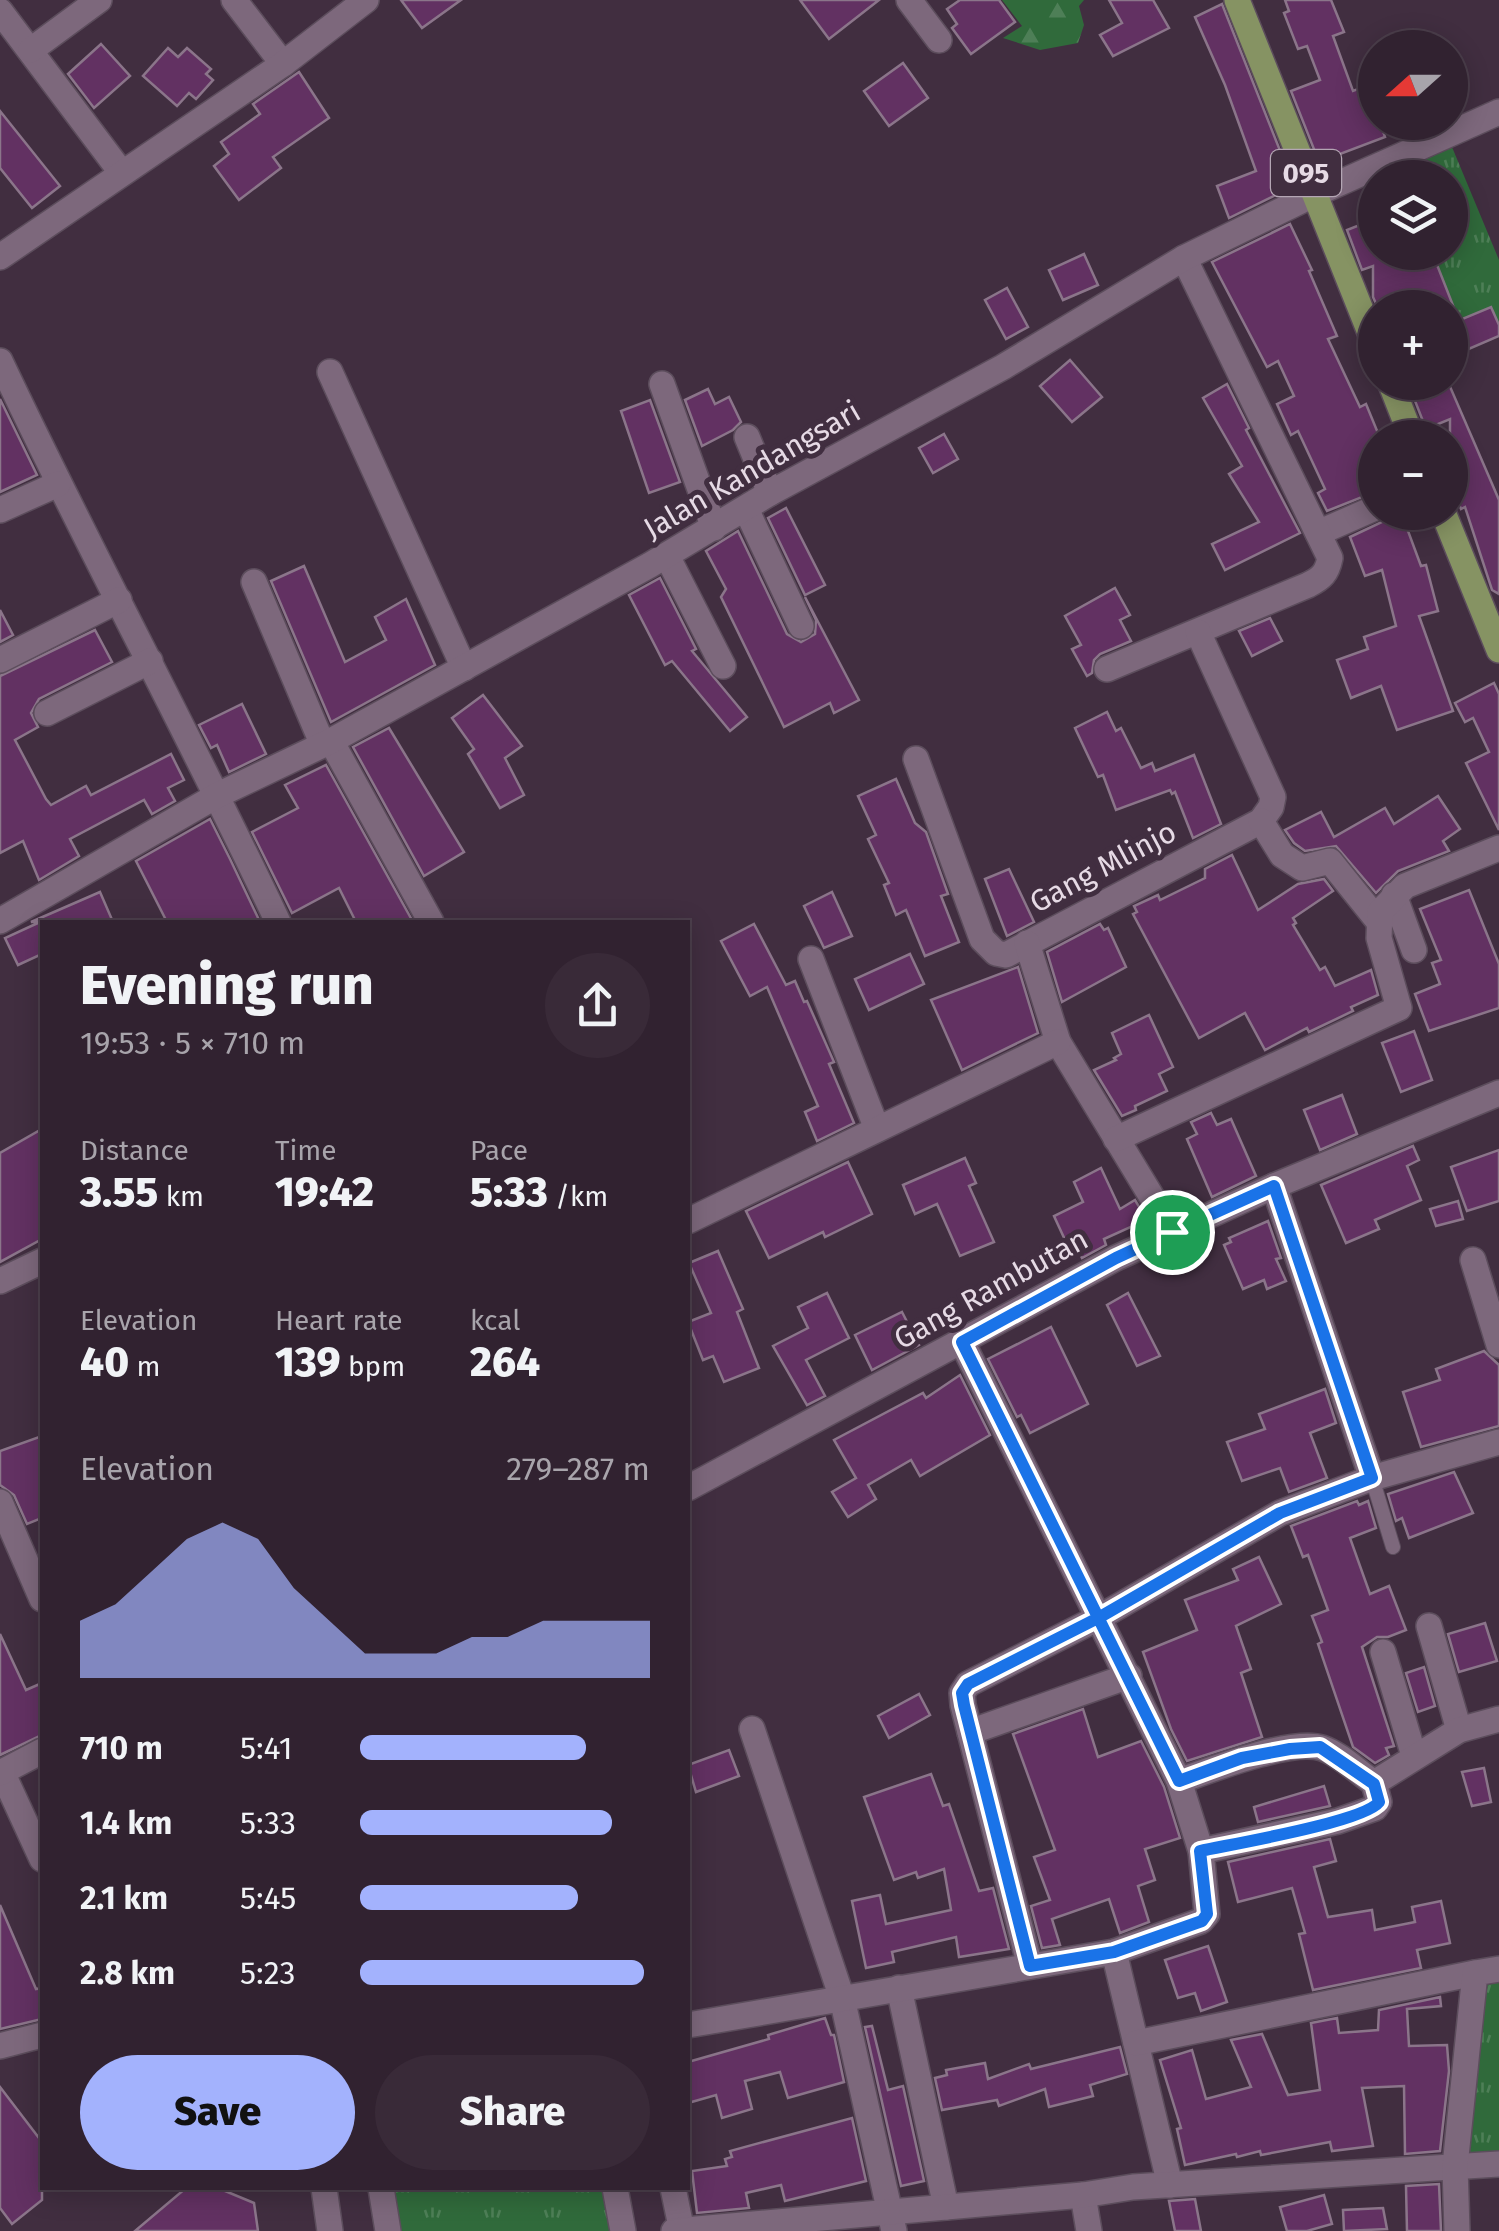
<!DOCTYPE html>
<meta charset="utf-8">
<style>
:root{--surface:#312230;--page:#392a38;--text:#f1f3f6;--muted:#a8a4ab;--line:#4c3f4c;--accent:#a3b2fd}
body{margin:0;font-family:"Fira Sans",sans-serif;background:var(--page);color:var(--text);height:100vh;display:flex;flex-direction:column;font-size:38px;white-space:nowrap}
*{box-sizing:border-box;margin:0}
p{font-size:32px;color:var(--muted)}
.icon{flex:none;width:55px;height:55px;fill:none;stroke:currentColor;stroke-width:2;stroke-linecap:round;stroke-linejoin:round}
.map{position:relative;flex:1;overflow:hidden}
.drawer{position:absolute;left:40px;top:920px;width:650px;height:1270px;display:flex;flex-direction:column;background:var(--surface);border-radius:0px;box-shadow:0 5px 25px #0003,0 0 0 2px var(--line)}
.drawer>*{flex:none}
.needle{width:65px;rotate:249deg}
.fabs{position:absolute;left:1358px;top:30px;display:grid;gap:20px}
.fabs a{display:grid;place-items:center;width:110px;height:110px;border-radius:50%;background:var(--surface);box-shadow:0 5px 25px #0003,0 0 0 2px var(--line);font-size:50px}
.pin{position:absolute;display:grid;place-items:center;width:85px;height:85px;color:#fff;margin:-42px;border:5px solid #fff;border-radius:50%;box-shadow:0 2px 10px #0007}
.round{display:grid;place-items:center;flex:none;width:105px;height:105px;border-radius:52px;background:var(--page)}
.headline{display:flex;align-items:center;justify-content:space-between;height:170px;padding:0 40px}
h1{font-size:55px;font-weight:800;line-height:75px}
.stats{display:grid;grid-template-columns:repeat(3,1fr);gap:15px;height:170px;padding:10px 40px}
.stats div{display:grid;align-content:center}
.stats b{font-size:42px;font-weight:800}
.stats small{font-size:28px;font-weight:400}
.stats p{font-size:28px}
.chart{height:280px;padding:20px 40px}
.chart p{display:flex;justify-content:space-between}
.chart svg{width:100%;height:180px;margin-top:10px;fill:var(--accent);opacity:.7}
.cta{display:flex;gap:20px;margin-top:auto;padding:20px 40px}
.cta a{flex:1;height:115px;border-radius:60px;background:var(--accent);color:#111;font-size:40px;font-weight:800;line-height:115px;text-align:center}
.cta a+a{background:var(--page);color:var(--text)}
ul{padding:0 40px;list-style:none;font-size:32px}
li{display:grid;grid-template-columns:160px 120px 1fr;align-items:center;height:75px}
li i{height:25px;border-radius:12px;background:var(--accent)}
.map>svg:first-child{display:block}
.grass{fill:url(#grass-tufts)}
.forest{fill:url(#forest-firs)}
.building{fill:#623162;stroke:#8b758a;stroke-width:2.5}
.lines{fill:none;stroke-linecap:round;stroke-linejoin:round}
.service-casing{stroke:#5c4d5c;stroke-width:16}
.minor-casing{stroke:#5c4d5c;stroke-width:28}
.tertiary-casing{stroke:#5c4d5c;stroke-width:28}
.primary-casing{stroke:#5c4d5c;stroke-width:28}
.service{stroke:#7d687c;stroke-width:14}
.minor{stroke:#7d687c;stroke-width:25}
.tertiary{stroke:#7d687c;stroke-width:25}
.primary{stroke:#869363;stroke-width:25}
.route-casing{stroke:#fff;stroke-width:20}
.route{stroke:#1a73e8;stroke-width:12}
.labels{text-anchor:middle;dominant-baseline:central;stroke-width:10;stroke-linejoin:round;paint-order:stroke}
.shield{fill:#412e40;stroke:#b4a6b4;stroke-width:2.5}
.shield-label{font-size:28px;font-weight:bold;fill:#e6dae5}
.street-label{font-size:30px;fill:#e6dae5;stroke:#412e40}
</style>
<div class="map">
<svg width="1499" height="2231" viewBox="0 0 1499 2231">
<defs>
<pattern id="grass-tufts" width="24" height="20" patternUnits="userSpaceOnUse" patternTransform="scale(2.5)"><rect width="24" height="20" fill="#306a3b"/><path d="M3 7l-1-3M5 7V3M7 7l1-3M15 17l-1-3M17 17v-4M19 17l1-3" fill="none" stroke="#4e7f57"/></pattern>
<pattern id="forest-firs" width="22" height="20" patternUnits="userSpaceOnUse" patternTransform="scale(2.5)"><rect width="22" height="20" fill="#306a3b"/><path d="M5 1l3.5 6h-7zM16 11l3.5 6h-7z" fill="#4e7f57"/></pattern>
</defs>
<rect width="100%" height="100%" fill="#412e40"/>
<g class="grass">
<path d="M1447 135 1499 260V325L1491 307 1459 320 1431 253 1450 252V178L1399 177 1392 160Z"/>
<path d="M1499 1977V2155L1466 2156 1483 1979Z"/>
<path d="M381 2188H615L623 2231H388Z"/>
</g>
<path class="forest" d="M1002 0H1084L1079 6 1084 25 1078 43 1040 50 1003 38 1022 26Z"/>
<g class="building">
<path d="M401 0H461L422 28Z"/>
<path d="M800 0H879L829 39Z"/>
<path d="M960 0H999L1015 22 971 54 952 28 957 24 947 9Z"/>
<path d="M1109 0H1153L1169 28 1113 56 1100 35 1122 23Z"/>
<path d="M1285 0H1331L1344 32 1333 36 1353 91 1366 86 1375 110V122H1380L1385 137 1319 162 1291 91 1320 80 1307 46 1298 49 1284 13 1289 11Z"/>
<path d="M1222 4 1294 186 1229 218 1217 186 1256 171 1225 85 1195 17Z"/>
<path d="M101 44 130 76 94 108 68 74Z"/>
<path d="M168 48 178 57 187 48 211 69 206 74 213 80 196 99 189 93 177 106 143 76Z"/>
<path d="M903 63 928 98 889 126 864 91Z"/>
<path d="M299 72 329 118 273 157 281 168 239 200 214 166 229 154 221 142 260 114 253 104Z"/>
<path d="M0 111 60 186 32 208 0 168Z"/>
<path d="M1375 219V252H1432L1454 308H1378L1373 297V266L1362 270 1347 230Z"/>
<path d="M1290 224 1312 270 1309 271 1337 336 1328 339 1360 407 1366 404 1380 438H1375V492L1327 511 1318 493 1325 489 1298 431 1291 435 1277 404 1294 396 1278 361 1267 367 1212 262Z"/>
<path d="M1084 254 1098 285 1063 300 1049 270Z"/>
<path d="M1007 288 1028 327 1006 339 985 300Z"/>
<path d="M1491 307 1499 325V336L1450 357V324Z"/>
<path d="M1070 360 1102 397 1072 422 1040 386Z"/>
<path d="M1425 382H1448L1499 500V594L1492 590 1465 507 1461 509 1450 482V419L1426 429 1410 388Z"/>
<path d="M1227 384 1249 428 1246 430 1300 533 1225 570 1212 544 1259 522 1229 474 1242 466 1203 398Z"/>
<path d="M708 389 715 404 729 397 741 422 733 430 702 446 685 400Z"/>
<path d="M0 399 37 475 0 492Z"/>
<path d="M650 400 680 482 649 493 621 411Z"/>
<path d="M944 434 958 459 933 473 919 448Z"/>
<path d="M786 508 825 585 805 595 768 518Z"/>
<path d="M1390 512H1401L1421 566 1426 565 1438 611 1419 616 1453 711 1397 730 1381 686 1351 698 1337 660 1368 649 1364 637 1396 626 1382 570 1365 576 1350 537 1382 522Z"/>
<path d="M738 531 787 634 801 642 815 634 816 620 805 597 859 700 834 713 830 703 784 727 721 597 726 589 706 551Z"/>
<path d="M304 566 345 662 386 640 375 617 406 599 435 665 331 722 271 581Z"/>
<path d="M660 578 696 649 692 651 747 717 730 731 672 661 665 665 629 595Z"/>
<path d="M1115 588 1130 615 1120 620 1131 641 1100 654 1094 660 1092 673 1087 676 1072 649 1081 645 1065 616Z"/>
<path d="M0 610 13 635 0 642Z"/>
<path d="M1270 618 1282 641 1252 656 1239 631Z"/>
<path d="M95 630 112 662 39 699 31 713 38 727 15 740 46 799 51 805 86 786 91 795 171 754 184 780 168 788 175 801 152 814 144 800 70 839 79 856 39 880 23 841 0 853V676Z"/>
<path d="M1494 683 1499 694V830L1466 763 1489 752 1473 718 1465 722 1455 703Z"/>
<path d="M483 695 522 746 505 758 524 795 500 808 468 754 474 749 452 718Z"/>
<path d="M242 704 266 754 229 772 217 745 211 748 199 725Z"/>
<path d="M1107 712 1116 731 1121 728 1141 768 1152 763 1155 771 1194 755 1221 824 1193 838 1175 792 1172 794 1170 790 1116 810 1103 775 1098 777 1075 728Z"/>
<path d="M389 728 464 852 424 876 353 747Z"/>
<path d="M326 765 413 922H356L339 888 292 913 252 832 298 808 285 785Z"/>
<path d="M896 779 915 823 926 832 948 894 941 896 959 942 925 956 906 910 896 915 884 885 889 883 868 839 876 835 858 796Z"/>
<path d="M1438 796 1460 829 1443 841 1449 851 1398 871 1376 893 1336 846 1305 851 1294 843 1285 830 1321 812 1334 837 1385 808 1394 824Z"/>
<path d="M210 819 230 859 260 922H167L136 861Z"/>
<path d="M1232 855 1258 910 1298 884 1324 879 1333 891 1293 918 1296 923 1293 925 1320 970 1325 967 1335 986 1371 970 1378 995 1351 1007 1353 1011 1309 1032 1307 1028 1265 1050 1245 1013 1199 1038 1133 914 1137 912 1134 906 1158 895 1160 900 1205 878V869Z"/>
<path d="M1009 869 1034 922 1007 936 985 879Z"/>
<path d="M1469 890 1499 964V1008L1429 1031 1415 994 1440 984 1432 963 1441 960 1420 909Z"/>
<path d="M100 892 113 922H42V954L18 965 5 938 40 922H31Z"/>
<path d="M832 892 852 936 824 948 804 906Z"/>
<path d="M754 924 786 985 795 981 804 1002 807 1001 834 1062 829 1064 854 1123 817 1141 805 1112 818 1106 767 987 750 996 721 941Z"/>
<path d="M1100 924 1104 930 1108 928 1126 967 1062 1002 1047 952Z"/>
<path d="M910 954 924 984 869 1010 855 979Z"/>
<path d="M1018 967 1038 1033 962 1070 931 1000Z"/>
<path d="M1149 1015 1173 1067 1159 1074 1167 1091 1135 1106 1136 1110 1122 1116 1094 1070 1116 1060 1114 1058 1121 1054 1112 1033Z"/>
<path d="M1414 1031 1432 1080 1401 1092 1382 1043Z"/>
<path d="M1342 1095 1357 1134 1320 1150 1304 1110Z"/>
<path d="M1211 1113 1217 1125 1231 1119 1256 1176 1212 1197 1187 1139 1197 1134 1191 1122Z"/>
<path d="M42 1129V1239L0 1262V1153Z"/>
<path d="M1413 1146 1419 1160 1407 1166 1421 1200 1375 1220 1379 1229 1346 1243 1321 1185Z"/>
<path d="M1499 1150V1201L1467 1211 1451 1167Z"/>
<path d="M965 1158 976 1183 969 1186 994 1242 960 1256 937 1204 915 1214 903 1185Z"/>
<path d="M848 1162 872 1214 825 1237 823 1232 769 1258 746 1211Z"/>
<path d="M1101 1168 1120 1209 1135 1200 1150 1225 1140 1229 1137 1224 1104 1239 1106 1245 1082 1258 1079 1252 1072 1255 1054 1216 1083 1202 1074 1182Z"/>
<path d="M1458 1201 1463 1219 1436 1226 1430 1209Z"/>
<path d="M1268 1221 1281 1258 1276 1259 1286 1281 1267 1289 1264 1280 1243 1289 1224 1245 1231 1242 1229 1238Z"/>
<path d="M718 1251 743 1309 737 1312 759 1368 724 1382 713 1356 703 1360 688 1322 711 1313 689 1263Z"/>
<path d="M827 1293 849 1338 806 1360 825 1396 807 1405 773 1346 808 1328 798 1307Z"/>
<path d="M1128 1293 1160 1356 1137 1366 1107 1305Z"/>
<path d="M902 1312 919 1345 872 1370 855 1335Z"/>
<path d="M1051 1327 1088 1404 1030 1433 1021 1415 1017 1417 988 1359Z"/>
<path d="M1484 1351 1499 1365V1426L1421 1447 1403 1392 1440 1380 1436 1369Z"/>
<path d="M960 1375 990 1435 920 1476 911 1460 868 1485 876 1499 848 1517 832 1492 856 1478 834 1440 923 1393 926 1398Z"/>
<path d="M1325 1389 1336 1423 1310 1433 1327 1478 1289 1492 1280 1468 1242 1481 1227 1442 1265 1429 1259 1414Z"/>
<path d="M42 1436V1518L27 1524 14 1495 0 1485V1451Z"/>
<path d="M1454 1472 1473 1513 1409 1538 1402 1518 1396 1521 1388 1494Z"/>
<path d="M1357 1501 1359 1505 1368 1501 1376 1528 1350 1538 1370 1594 1389 1586 1406 1630 1388 1637H1377L1362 1647 1394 1746 1386 1748 1389 1755 1375 1763 1353 1747 1318 1644 1322 1642 1312 1616 1328 1610 1308 1555 1303 1557 1291 1526Z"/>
<path d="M1259 1557 1281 1604 1236 1626 1251 1669 1241 1673 1262 1737 1187 1761 1171 1729 1143 1652 1197 1630 1185 1600 1238 1580 1233 1569Z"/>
<path d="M1485 1623 1497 1661 1459 1672 1448 1634Z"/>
<path d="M0 1634 26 1690 42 1683V1735L0 1755Z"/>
<path d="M1424 1667 1435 1706 1418 1712 1406 1673Z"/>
<path d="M919 1694 930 1715 889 1738 878 1716Z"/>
<path d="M1083 1709 1098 1757 1141 1741 1164 1787 1180 1838 1145 1849 1155 1880 1138 1886 1149 1922 1120 1933 1109 1899 1052 1919 1060 1945 1042 1948 1031 1906 1050 1900 1034 1857 1055 1850 1013 1734Z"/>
<path d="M729 1750 739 1776 696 1792 688 1765Z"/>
<path d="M1484 1768 1491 1802 1472 1806 1462 1772Z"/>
<path d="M931 1774 943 1806 949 1804 979 1891 993 1888 1009 1949 959 1957 956 1937 892 1952 894 1962 866 1968 852 1901 880 1895 886 1924 951 1910 944 1869 918 1878 916 1872 894 1880 864 1797Z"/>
<path d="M1324 1786 1330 1806 1258 1822 1254 1807Z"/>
<path d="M1330 1839 1336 1861 1314 1867 1328 1917 1372 1910 1375 1930 1415 1922 1412 1907 1441 1901 1450 1943 1417 1950 1421 1968 1313 1990 1299 1934 1305 1933 1292 1888 1238 1902 1228 1862Z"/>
<path d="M0 1905 36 1989 42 1988V2019L0 2029Z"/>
<path d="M1208 1946 1227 2002 1201 2011 1195 1993 1178 1998 1165 1960Z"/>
<path d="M1440 1997 1441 2006 1407 2009 1409 2046 1447 2045 1449 2071 1440 2151 1405 2154 1404 2086 1362 2088 1373 2146 1332 2151 1330 2142 1261 2155 1260 2151 1237 2157 1236 2154 1185 2165 1177 2129 1181 2128 1160 2060 1192 2050 1206 2099 1251 2087 1231 2040 1262 2034 1288 2095 1320 2090 1311 2023 1337 2018 1339 2033 1378 2030 1379 2010Z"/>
<path d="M825 2018 831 2035H834L844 2082 788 2098 780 2072 745 2081 752 2109 722 2118 716 2095 688 2103V2062L769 2039 768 2035Z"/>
<path d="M872 2026 888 2090 903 2086 924 2181 901 2186 865 2027Z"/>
<path d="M1120 2047 1127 2074 1090 2085 1093 2096 1049 2107 1045 2089 999 2106 997 2100 942 2110 935 2078 947 2075 946 2070 985 2063 988 2079 1029 2064 1031 2069Z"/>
<path d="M0 2087 42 2142V2200L12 2224 0 2208Z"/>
<path d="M852 2118 866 2181 785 2201 781 2185 746 2193 749 2208 697 2213 692 2171 727 2166 725 2159 732 2157 730 2151Z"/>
<path d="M1439 2184 1441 2231H1407L1406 2186Z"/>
<path d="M186 2188H218L254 2203 258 2231H135Z"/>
<path d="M1324 2195 1332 2224 1307 2231H1287L1280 2207Z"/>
<path d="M1195 2199 1201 2231H1175L1169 2201Z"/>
<path d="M1383 2208 1387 2229 1344 2231 1343 2210Z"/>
</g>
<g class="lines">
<g class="service-casing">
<path id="service" d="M1372 1478 1393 1547"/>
</g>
<g class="minor-casing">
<g id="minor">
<path d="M234 0 283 64"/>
<path d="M909 0 939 40"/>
<path d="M0 11 121 172"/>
<path d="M31 50 99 0"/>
<path d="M0 257 283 64 366 0"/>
<path d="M0 361C89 550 189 734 278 922"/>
<path d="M330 372 464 668"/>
<path d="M662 384 714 528"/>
<path d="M747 437 770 493"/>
<path d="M746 509 801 626"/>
<path d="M0 510 58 484"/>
<path d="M1318 533 1375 508"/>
<path d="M667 556 723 666"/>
<path d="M254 582 322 743"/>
<path d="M0 660 119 600"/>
<path d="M1107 669 1308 585C1322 578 1327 573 1330 558L1184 258"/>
<path d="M47 713 150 661"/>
<path d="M331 741 431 922"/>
<path d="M916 759 982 939 996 953 1006 955 1261 821 1271 807 1273 797 1198 632"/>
<path d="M1261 821 1282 855 1302 868 1330 861 1379 922"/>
<path d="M1394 895 1414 950"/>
<path d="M0 921 218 795 331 741 650 565 770 493 1003 367 1184 258 1315 194"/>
<path d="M1027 943 1058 1042 1173 1232"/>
<path d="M811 959 877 1129"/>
<path d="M1116 1139 1399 1008 1379 938 1380 912 1405 886 1499 848"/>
<path d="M1274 1186 1372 1478"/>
<path d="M688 1221 1058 1042"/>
<path d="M1473 1260 1499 1345"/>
<path d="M0 1281 42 1261"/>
<path d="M688 1488 1116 1258 1274 1186 1499 1093"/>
<path d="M0 1502 42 1599"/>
<path d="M1429 1626 1459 1730"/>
<path d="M1383 1652 1414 1756"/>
<path d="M752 1729 842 1998 894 2231"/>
<path d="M970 1732 1129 1676"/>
<path d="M2 1772 42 1859"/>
<path d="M0 1773 42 1751"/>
<path d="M1179 1781C1210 1770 1292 1738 1322 1748 1340 1754 1358 1772 1374 1783L1459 1730 1499 1719"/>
<path d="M1201 1851 1338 1821 1375 1808 1379 1802 1374 1783"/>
<path d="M1114 1952 1170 2185"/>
<path d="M1030 1966 963 1705 962 1693 968 1684 1100 1617 1280 1513 1372 1478 1499 1442"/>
<path d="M899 1988 946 2207"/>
<path d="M688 2025 1114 1952 1201 1921 1207 1914 1201 1851 1179 1781 962 1342"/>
<path d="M1136 2043 1475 1973"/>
<path d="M0 2046 42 2035"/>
<path d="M324 2188 330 2231"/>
<path d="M381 2188 388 2231"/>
<path d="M615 2188 623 2231"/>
<path d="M673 2188 682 2231"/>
<path d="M1083 2195 1089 2231"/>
<path d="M674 2231 1083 2195 1133 2187 1499 2164"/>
<path d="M1457 2231 1455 2166 1475 1973 1499 1969"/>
</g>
</g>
<g class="tertiary-casing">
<path id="tertiary" d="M1315 194 1499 112"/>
</g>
<g class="primary-casing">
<g id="primary">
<path d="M1237 0 1375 345"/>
<path d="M1390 382 1412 438"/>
<path d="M1443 512 1499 650"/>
</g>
</g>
<use href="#service" class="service"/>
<use href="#minor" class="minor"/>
<use href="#tertiary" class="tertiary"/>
<use href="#primary" class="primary"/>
</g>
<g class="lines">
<g class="route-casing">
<path id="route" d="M1172 1232 1116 1258 962 1342 1179 1781 1242 1758 1290 1749 1320 1747 1374 1784 1379 1802C1364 1822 1232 1844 1200 1851L1207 1914 1202 1921 1114 1952 1030 1966 964 1705 962 1693 968 1684 1100 1617 1280 1513 1372 1478 1274 1186 1172 1232"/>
</g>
<use href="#route" class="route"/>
</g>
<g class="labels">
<rect class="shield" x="1271" y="150" width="70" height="46" rx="8"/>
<g class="shield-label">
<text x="1306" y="173">095</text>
</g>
<g class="street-label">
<text transform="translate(752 470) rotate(-30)">Jalan Kandangsari</text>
<text transform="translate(1103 867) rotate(-28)">Gang Mlinjo</text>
<text transform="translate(991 1289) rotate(-29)">Gang Rambutan</text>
</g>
</g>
</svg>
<div class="fabs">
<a><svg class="needle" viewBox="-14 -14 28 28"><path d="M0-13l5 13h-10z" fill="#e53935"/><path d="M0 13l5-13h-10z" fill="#a8a4ab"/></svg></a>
<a><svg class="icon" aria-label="layers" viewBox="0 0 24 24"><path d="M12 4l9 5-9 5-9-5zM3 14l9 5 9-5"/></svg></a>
<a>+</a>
<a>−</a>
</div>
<div class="pin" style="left:1172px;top:1232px;background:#1e9e55"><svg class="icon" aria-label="arrive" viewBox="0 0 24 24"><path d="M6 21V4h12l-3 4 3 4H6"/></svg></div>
<section class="drawer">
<div class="headline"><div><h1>Evening run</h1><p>19:53 · 5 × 710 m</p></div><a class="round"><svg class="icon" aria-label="share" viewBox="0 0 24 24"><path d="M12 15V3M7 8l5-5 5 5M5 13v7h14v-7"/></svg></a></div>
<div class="stats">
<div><p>Distance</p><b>3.55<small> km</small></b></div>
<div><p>Time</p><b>19:42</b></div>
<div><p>Pace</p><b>5:33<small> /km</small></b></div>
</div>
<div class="stats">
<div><p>Elevation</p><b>40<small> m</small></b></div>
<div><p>Heart rate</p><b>139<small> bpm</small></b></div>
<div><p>kcal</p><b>264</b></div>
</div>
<div class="chart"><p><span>Elevation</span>279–287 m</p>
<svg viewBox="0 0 160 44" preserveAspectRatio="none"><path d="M0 44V30L10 26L20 18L30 10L40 6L50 10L60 22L70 30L80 38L90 38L100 38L110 34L120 34L130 30L140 30L150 30L160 30V44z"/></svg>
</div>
<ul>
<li><b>710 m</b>5:41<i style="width:78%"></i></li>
<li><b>1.4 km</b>5:33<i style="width:87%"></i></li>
<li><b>2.1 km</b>5:45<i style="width:75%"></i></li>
<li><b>2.8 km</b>5:23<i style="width:98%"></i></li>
</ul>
<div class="cta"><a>Save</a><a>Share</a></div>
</section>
</div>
